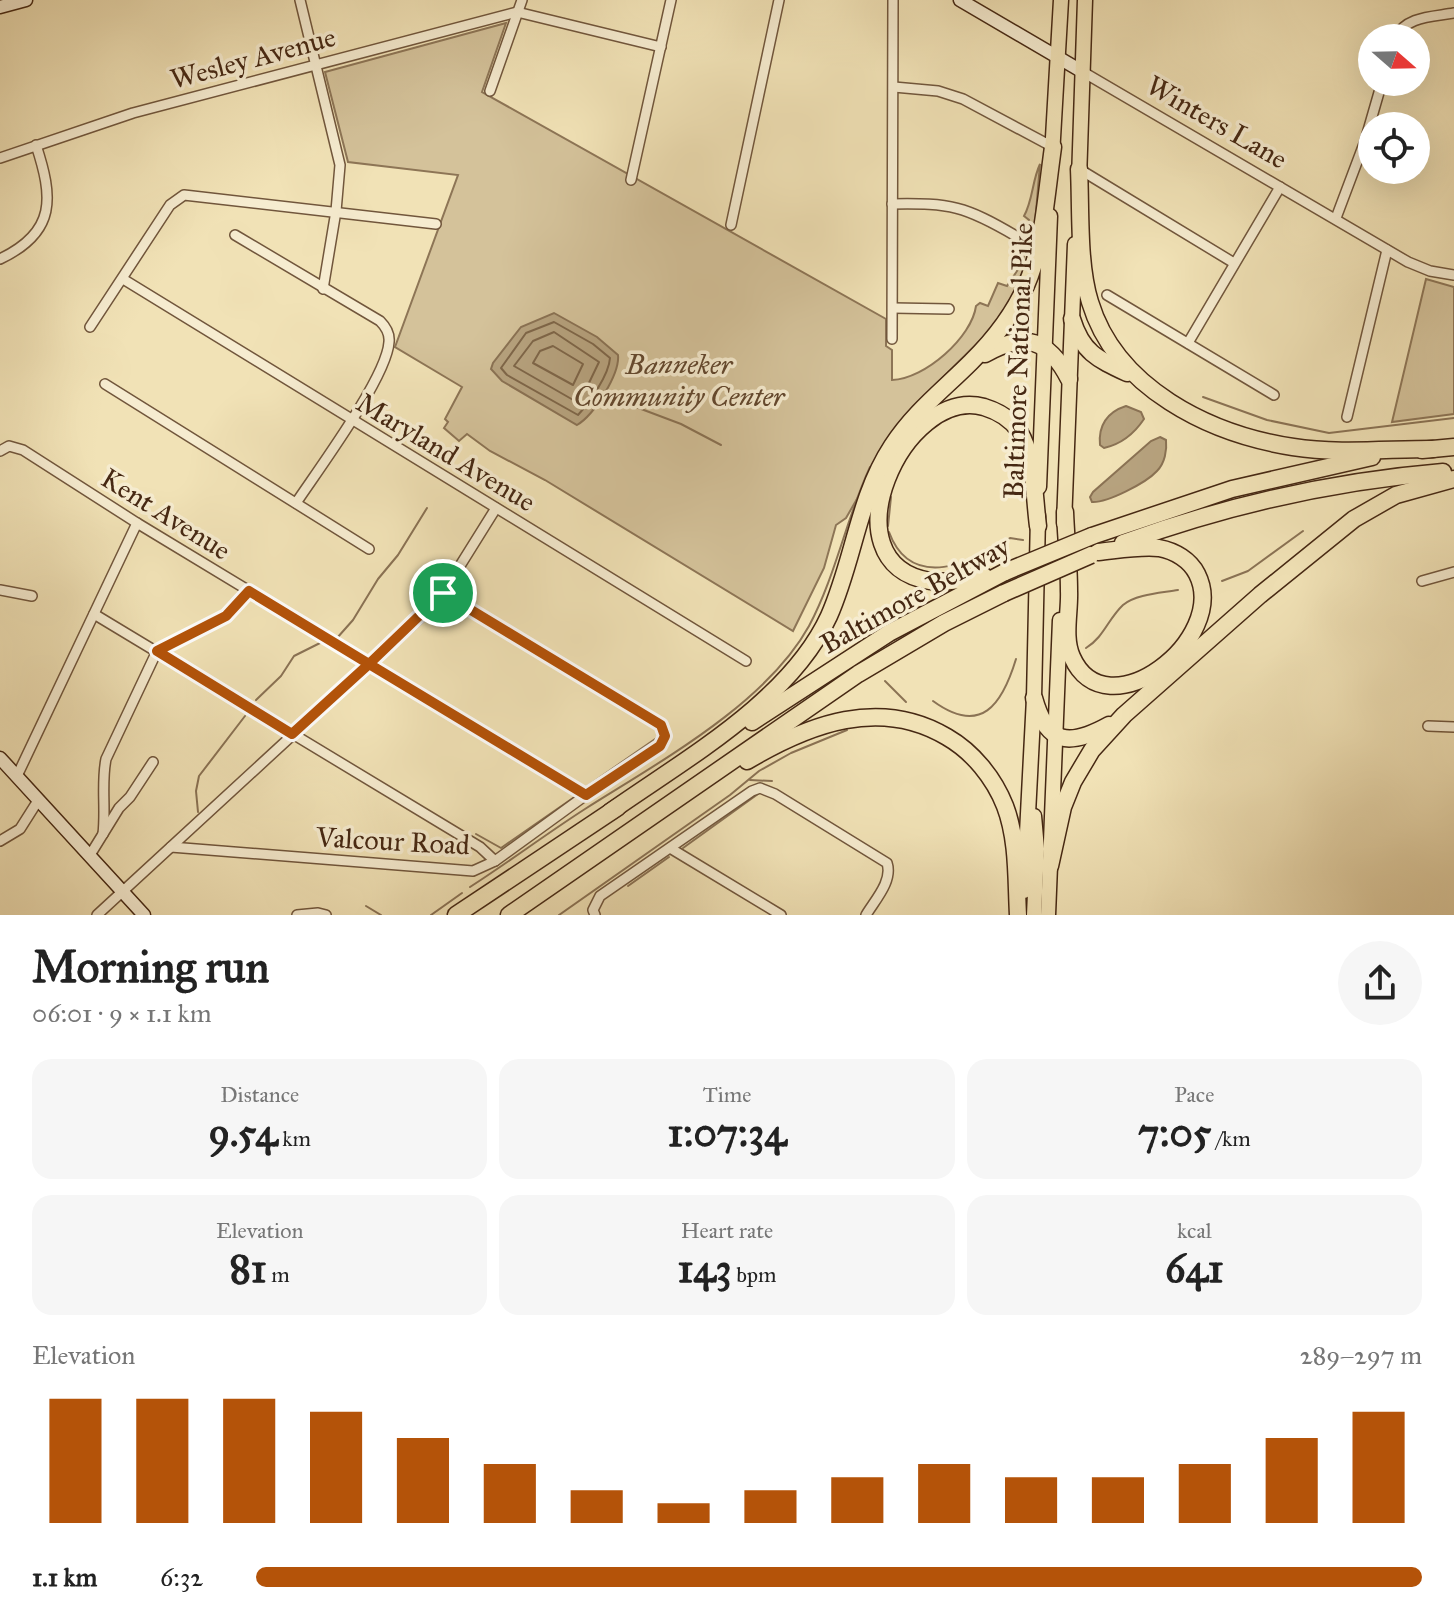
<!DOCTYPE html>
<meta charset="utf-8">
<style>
:root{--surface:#fff;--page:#f6f6f6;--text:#222;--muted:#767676;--accent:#b45309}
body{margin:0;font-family:"IM FELL Great Primer",serif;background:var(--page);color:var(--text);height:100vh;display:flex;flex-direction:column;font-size:30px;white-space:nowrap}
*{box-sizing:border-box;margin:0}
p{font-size:26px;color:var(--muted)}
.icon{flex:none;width:44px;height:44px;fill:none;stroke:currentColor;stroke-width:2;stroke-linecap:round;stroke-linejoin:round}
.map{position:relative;height:915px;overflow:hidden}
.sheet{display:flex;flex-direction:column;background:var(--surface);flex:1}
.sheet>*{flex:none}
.needle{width:52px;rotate:110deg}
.buttons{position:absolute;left:1358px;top:24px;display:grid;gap:16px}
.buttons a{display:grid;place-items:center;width:72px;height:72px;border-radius:50%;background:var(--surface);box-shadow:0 8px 32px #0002;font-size:40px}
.pin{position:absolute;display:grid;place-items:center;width:68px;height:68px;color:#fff;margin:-34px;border:4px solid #fff;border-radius:50%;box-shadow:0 2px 8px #0007}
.round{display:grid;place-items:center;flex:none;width:84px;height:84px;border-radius:42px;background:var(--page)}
.summary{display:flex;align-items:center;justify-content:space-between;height:136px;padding:0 32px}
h1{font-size:44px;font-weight:700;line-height:60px}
.metrics{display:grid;grid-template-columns:repeat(3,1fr);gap:12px;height:136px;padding:8px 32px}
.metrics div{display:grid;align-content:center;border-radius:20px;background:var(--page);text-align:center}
.metrics b{font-size:40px;font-weight:700}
.metrics small{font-size:22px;font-weight:400}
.metrics p{font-size:22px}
.chart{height:224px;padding:16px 32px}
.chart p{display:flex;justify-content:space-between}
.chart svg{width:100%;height:144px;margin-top:8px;stroke:var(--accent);stroke-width:6}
ul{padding:0 32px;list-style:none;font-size:26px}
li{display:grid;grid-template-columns:128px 96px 1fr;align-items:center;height:60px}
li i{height:20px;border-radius:10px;background:var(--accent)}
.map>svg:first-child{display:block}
.green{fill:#d4c29a;stroke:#8d7556;stroke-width:2}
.water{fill:#b7a37f;stroke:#8a7254;stroke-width:2}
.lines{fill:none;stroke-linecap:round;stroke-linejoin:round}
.shore{stroke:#7e6649;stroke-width:2}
.stream{stroke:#8a7254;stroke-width:2}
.street-casing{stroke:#71563c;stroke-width:12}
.secondary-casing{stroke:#462813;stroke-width:15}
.primary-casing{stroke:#462813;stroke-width:17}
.highway-casing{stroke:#462813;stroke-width:19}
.street{stroke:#f6ecd0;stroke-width:9}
.secondary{stroke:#f6ecd0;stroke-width:12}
.primary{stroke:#f1e2b6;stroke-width:14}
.highway{stroke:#f1e2b6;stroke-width:16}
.highway-bridge-casing{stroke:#462813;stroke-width:19;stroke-linecap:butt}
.highway-bridge{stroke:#f1e2b6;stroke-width:16}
.route-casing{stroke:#fff;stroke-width:16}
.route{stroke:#b45309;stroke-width:10}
.labels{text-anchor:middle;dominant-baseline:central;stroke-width:7;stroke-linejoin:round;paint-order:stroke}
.street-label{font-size:28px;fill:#462813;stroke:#f6ecd0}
.park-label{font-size:28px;font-style:italic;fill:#62472e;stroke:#f6ecd0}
</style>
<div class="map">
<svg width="1454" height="915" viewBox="0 0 1454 915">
<rect width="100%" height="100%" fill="#f1e2b6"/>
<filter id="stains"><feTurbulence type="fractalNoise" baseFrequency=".0025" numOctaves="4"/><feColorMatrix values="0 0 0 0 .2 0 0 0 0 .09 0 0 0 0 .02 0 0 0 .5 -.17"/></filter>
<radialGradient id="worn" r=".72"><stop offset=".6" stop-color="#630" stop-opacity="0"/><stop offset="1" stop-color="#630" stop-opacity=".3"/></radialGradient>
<g class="green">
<path d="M506 23 482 92 886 319V346L892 350V380C925 379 972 337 976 306L980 303 988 306 998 283 1007 286 1023 262 1029 220 1024 216C1033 200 1032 181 1040 164L1035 224 1020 291 991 330 936 384 902 421 846 518 836 525 824 568 793 631 545 480 490 451 467 434 459 441 444 428 448 422 445 419 462 387 395 347 458 175 348 162 325 72Z"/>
<path d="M1426 279 1454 287V414L1392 422Z"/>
</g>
<g class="water">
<path d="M554 313 597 337 618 355C620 374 594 415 577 425L502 381 491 369 493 363 521 327Z"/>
<path d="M1126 406 1141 412 1144 419C1134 434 1122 444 1104 448L1100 445C1098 426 1107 412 1126 406Z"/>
<path d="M1160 437 1166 440C1167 450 1165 463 1157 471 1146 483 1107 503 1092 502L1090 497 1093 492 1151 441Z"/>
</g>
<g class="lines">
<g class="shore">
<path d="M554 322 593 344 610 358C609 375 589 403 578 415L507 375 501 368 526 333Z"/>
<path d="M554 332 599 362 587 387 575 401 514 366 533 341Z"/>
<path d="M553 346 583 364 573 385 533 363 540 351Z"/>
</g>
<g class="stream">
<path d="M604 395 681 424 721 445"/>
<path d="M1203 397 1267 420 1329 433 1454 418"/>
<path d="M888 526 891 497"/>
<path d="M889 532C911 592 973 563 1010 538L1023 540"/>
<path d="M1222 581 1248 571 1303 531"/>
<path d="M337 638 353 620 378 579 398 555 427 508"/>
<path d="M1086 648C1104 637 1108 619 1123 605 1136 594 1162 593 1178 590"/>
<path d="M885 681 906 702"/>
<path d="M256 700 281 676 294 656 324 641"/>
<path d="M933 701C981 736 1002 705 1016 659"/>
<path d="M750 780 772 781"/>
<path d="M583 789 658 737"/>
<path d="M198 812 196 791 199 776 245 716"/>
<path d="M476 834 501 848 573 798"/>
<path d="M683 848 758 794"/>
<path d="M628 886 669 857"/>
<path d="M470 887C509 862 546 834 585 809 659 762 766 704 809 626 836 575 846 519 870 467"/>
<path d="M366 906 381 915"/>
<path d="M431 915 462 893"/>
<path d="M559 915 730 795 759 771 791 753 847 730"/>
</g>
<g class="street-casing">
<g id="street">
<path d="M300 0 340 165 336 211 323 289"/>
<path d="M1395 38C1406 16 1432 17 1454 13"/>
<path d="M1083 72 1408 262 1430 271 1454 275"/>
<path d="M894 87 938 91 963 99 1053 147"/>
<path d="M490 91 522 0"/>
<path d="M0 158 133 113 517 12 661 47"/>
<path d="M1079 169 1234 263"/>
<path d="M631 180 671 0"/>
<path d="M892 204C951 203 965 206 1016 236"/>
<path d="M1336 218 1365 141 1382 82"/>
<path d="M731 225 779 0"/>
<path d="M235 235 380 321C386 327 390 333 389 342 387 377 318 470 296 503"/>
<path d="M0 259C57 232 53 197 36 145"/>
<path d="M123 279 746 661"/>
<path d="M1107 295 1274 395"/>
<path d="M893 308 949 309"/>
<path d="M90 327 170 205 184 195 436 224"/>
<path d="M892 339 893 0"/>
<path d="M1188 343 1280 187"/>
<path d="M105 384 369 549"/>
<path d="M1347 417 1387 250"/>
<path d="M0 451 9 446 23 450 137 523 586 795"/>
<path d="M1422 581 1454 572"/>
<path d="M0 590 32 596"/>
<path d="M94 614 480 847 495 861"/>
<path d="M1428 726 1454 727"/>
<path d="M17 776 137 523"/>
<path d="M103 834C106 809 101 783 106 759L157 651 226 616 249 591"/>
<path d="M0 841 20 829 39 799"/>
<path d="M171 847 473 871 495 861 586 795 660 746 665 736 661 725 443 593"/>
<path d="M670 848 781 915"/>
<path d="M90 855 119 808 130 797 153 762"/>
<path d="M97 915 423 615 443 593 496 508"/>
<path d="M297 915 318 913 326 915"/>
<path d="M595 915 593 910 600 896 752 791 760 788 775 794 887 863C893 881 875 900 866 915"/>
</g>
</g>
<g class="secondary-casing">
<g id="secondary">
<path d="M960 0 1083 72"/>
<path d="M0 7 26 0"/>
<path d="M0 758 144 915"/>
</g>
</g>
<g class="primary-casing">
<g id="primary">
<path d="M1052 155 1061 0"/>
<path d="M1079 179 1085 0"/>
<path d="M1039 487 1050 216"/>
<path d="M1064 523 1075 244"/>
<path d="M1024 891 1034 698 1038 516"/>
<path d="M1034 915 1037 849 1034 816"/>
<path d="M1048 915 1060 620"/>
</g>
</g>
<g class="highway-casing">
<g id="highway">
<path d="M1079 169C1081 209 1078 264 1090 302 1116 388 1209 434 1293 447 1338 454 1387 449 1433 449"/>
<path d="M1072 319C1082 352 1097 359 1127 373"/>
<path d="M985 354C1025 331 1049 340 1069 379"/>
<path d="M1422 450 1454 447"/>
<path d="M1065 512C1066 538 1069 564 1069 591 1070 612 1063 637 1072 657 1106 734 1230 639 1197 574 1190 560 1175 551 1159 548 1139 546 1118 550 1098 552"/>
<path d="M1092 536 1232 489 1372 457"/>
<path d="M1123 543C1225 506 1334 481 1443 472"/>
<path d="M984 576C967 578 947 584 930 581 823 564 904 385 984 407 997 411 1011 419 1019 431 1035 457 1034 496 1038 526"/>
<path d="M1034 698C1047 745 1069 747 1109 725"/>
<path d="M752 722 889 633 1005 572"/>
<path d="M747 761C809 724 880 697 947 737 973 752 994 778 1005 806 1018 840 1016 879 1018 915"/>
<path d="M610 812C685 759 790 701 829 616 854 560 858 498 892 446 914 412 943 390 971 362 1043 291 1040 241 1053 147"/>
<path d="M1050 866 1063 807 1073 782 1092 750 1124 715 1260 595 1354 519 1396 495 1454 479"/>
<path d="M456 915 618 807"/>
<path d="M509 915 858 674 944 623 1004 593"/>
</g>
</g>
<use href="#street" class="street"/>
<use href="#secondary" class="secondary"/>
<use href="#primary" class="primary"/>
<use href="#highway" class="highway"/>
<g class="highway-bridge-casing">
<g id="highway-bridge">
<path d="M1005 572 1092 536"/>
<path d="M1004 593 1091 555"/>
</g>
</g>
<use href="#highway-bridge" class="highway-bridge"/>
</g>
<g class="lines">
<g class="route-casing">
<path id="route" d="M443 593 369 664 249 591 226 616 157 651 292 734 369 664 586 795 660 746 665 736 661 725 443 593"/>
</g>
<use href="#route" class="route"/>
</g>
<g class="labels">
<g class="street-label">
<text transform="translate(253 58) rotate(-15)">Wesley Avenue</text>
<text transform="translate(1217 122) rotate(30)">Winters Lane</text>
<text transform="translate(1018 361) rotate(-88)">Baltimore National Pike</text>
<text transform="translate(446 452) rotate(31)">Maryland Avenue</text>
<text transform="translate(166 514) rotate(32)">Kent Avenue</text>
<text transform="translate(915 595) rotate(-29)">Baltimore Beltway</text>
<text transform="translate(393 841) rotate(3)">Valcour Road</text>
</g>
<g class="park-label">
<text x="679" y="364">Banneker<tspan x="679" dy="32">Community Center</tspan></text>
</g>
</g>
<rect width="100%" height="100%" filter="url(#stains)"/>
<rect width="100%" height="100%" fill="url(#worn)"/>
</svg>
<div class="buttons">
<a><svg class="needle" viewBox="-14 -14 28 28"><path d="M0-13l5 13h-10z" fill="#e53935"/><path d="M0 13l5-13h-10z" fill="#767676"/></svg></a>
<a><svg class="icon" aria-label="locate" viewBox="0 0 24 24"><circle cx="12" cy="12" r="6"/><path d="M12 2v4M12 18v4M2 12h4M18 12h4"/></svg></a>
</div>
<div class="pin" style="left:443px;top:593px;background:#1e9e55"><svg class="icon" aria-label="arrive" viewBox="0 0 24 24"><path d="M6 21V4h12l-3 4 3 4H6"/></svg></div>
</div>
<section class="sheet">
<div class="summary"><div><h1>Morning run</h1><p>06:01 · 9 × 1.1 km</p></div><a class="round"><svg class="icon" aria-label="share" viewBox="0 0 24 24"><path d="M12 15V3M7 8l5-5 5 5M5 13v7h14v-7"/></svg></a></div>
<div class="metrics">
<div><p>Distance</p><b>9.54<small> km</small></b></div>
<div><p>Time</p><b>1:07:34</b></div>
<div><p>Pace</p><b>7:05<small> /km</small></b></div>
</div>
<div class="metrics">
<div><p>Elevation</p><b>81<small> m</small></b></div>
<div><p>Heart rate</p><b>143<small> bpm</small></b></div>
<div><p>kcal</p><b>641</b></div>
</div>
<div class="chart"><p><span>Elevation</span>289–297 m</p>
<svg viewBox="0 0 160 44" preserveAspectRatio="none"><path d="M5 44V6M15 44V6M25 44V6M35 44V10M45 44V18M55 44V26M65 44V34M75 44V38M85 44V34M95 44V30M105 44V26M115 44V30M125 44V30M135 44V26M145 44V18M155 44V10"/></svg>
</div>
<ul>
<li><b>1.1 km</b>6:32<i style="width:100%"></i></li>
</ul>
</section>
